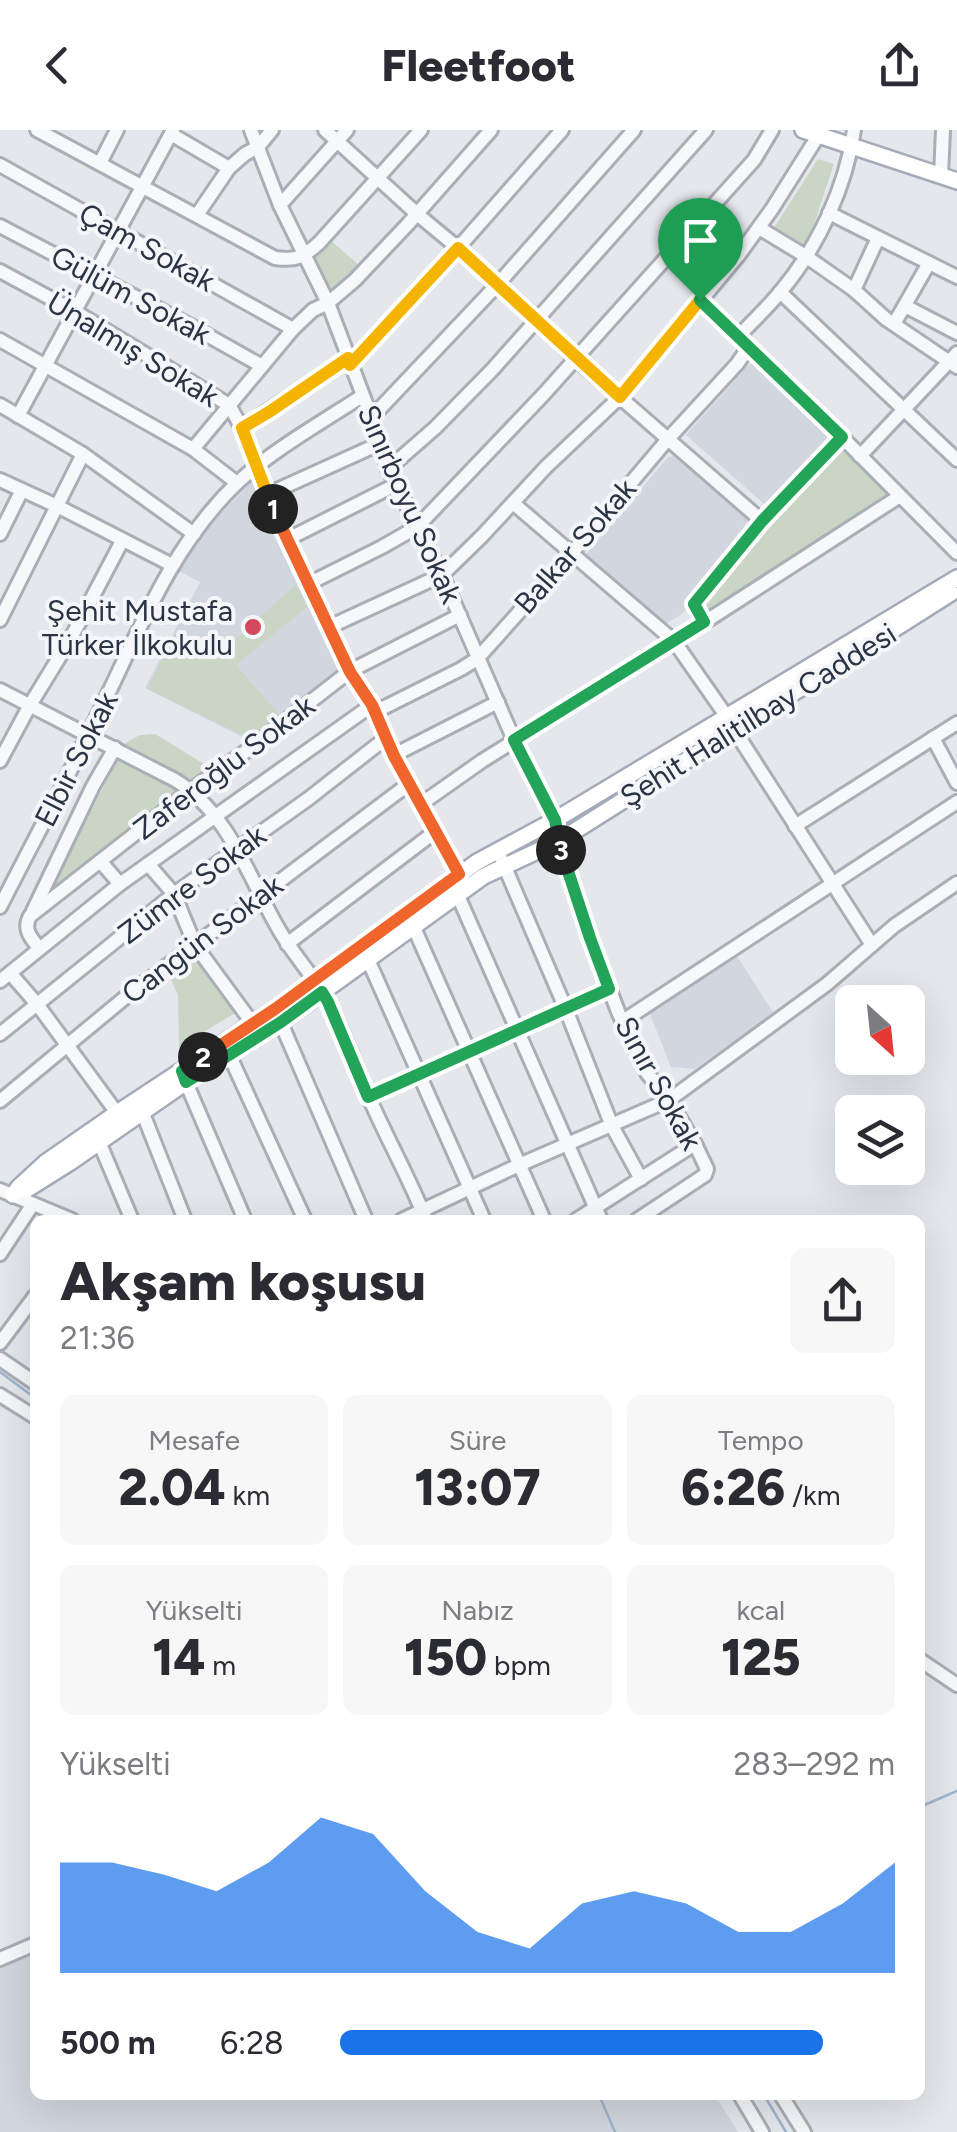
<!DOCTYPE html>
<html lang="tr">
<meta charset="utf-8">
<style>
:root{--surface:#fff;--page:#f7f7f7;--text:#2b2b33;--muted:#7c7c81;--accent:#1a73e8}
body{margin:0;font-family:Figtree,sans-serif;background:var(--page);color:var(--text);height:100vh;display:flex;flex-direction:column;font-size:38px;white-space:nowrap}
*{box-sizing:border-box;margin:0}
p{font-size:32px;color:var(--muted)}
.icon{flex:none;width:55px;height:55px;fill:none;stroke:currentColor;stroke-width:2;stroke-linecap:round;stroke-linejoin:round}
.map{position:relative;flex:1;overflow:hidden}
.side{position:absolute;left:30px;top:1085px;width:895px;height:885px;display:flex;flex-direction:column;background:var(--surface);border-radius:15px;box-shadow:0 10px 40px #0002}
.side>*{flex:none}
.needle{width:65px;rotate:153deg}
.fabs{position:absolute;left:835px;top:855px;display:grid;gap:20px}
.fabs a{display:grid;place-items:center;width:90px;height:90px;border-radius:15px;background:var(--surface);box-shadow:0 10px 40px #0002;font-size:50px}
.pin{position:absolute;display:grid;place-items:center;width:85px;height:85px;color:#fff;margin:-102px -42px;border-radius:50% 50% 50% 0;rotate:-45deg;box-shadow:0 0 10px #0007}
.pin .icon{rotate:45deg}
.km{position:absolute;width:50px;height:50px;margin:-25px;border-radius:50%;background:#222;color:#fff;font-size:28px;line-height:50px;text-align:center}
.round{display:grid;place-items:center;flex:none;width:105px;height:105px;border-radius:15px;background:var(--page)}
.head{display:flex;align-items:center;justify-content:space-between;height:170px;padding:0 30px}
h1{font-size:55px;font-weight:800;line-height:75px}
.figures{display:grid;grid-template-columns:repeat(3,1fr);gap:15px;height:170px;padding:10px 30px}
.figures div{display:grid;align-content:center;border-radius:15px;background:var(--page);text-align:center}
.figures b{font-size:50px;font-weight:800}
.figures small{font-size:28px;font-weight:400}
.figures p{font-size:28px}
.chart{height:280px;padding:20px 30px}
.chart p{display:flex;justify-content:space-between}
.chart svg{width:100%;height:180px;margin-top:10px;fill:var(--accent);opacity:.7}
ul{padding:0 30px;list-style:none;font-size:32px}
li{display:grid;grid-template-columns:160px 120px 1fr;align-items:center;height:75px}
li i{height:25px;border-radius:12px;background:var(--accent)}
header{display:flex;justify-content:space-between;align-items:center;height:130px;padding:0 30px;background:var(--surface);font-size:45px;font-weight:800}
.map>svg:first-child{display:block}
.built{fill:#d2d6de}
.green{fill:#c9d6c5}
.lines{fill:none;stroke-linecap:round;stroke-linejoin:round}
.stream{stroke:#9fb4cc;stroke-width:2.5}
.minor-casing{stroke:#a9aeb7;stroke-width:18}
.major-casing{stroke:#a3abb8;stroke-width:20}
.minor{stroke:#f7f8fa;stroke-width:12}
.major{stroke:#fff;stroke-width:15}
.split-1-casing{stroke:#fff;stroke-width:20}
.split-2-casing{stroke:#fff;stroke-width:20}
.split-3-casing{stroke:#fff;stroke-width:20}
.split-4-casing{stroke:#fff;stroke-width:20}
.split-1{stroke:#f5b400;stroke-width:12}
.split-2{stroke:#f0652b;stroke-width:12}
.split-3{stroke:#22a559;stroke-width:12}
.split-4{stroke:#22a559;stroke-width:12}
.poi-dot{fill:#d1495b;stroke:#f4f6f9;stroke-width:4}
.labels{text-anchor:middle;dominant-baseline:central;stroke-width:8;stroke-linejoin:round;paint-order:stroke}
.street-label{font-size:30px;fill:#2b3445;stroke:#f4f6f9}
.poi-label{font-size:30px;fill:#2b3445;stroke:#f4f6f9;text-anchor:end}
</style>
<header><svg class="icon" aria-label="back" viewBox="0 0 24 24"><path d="M15 5l-7 7 7 7"/></svg>Fleetfoot<svg class="icon" aria-label="share" viewBox="0 0 24 24"><path d="M12 15V3M7 8l5-5 5 5M5 13v7h14v-7"/></svg></header>
<div class="map">
<svg width="957" height="2002" viewBox="0 0 957 2002">
<rect width="100%" height="100%" fill="#e4e7ec"/>
<g class="built">
<path d="M753 230 833 304 765 375 686 305Z"/>
<path d="M674 326 752 393V398L681 485 663 495 587 430V423L668 327Z"/>
<path d="M255 348 350 541 256 614 145 558 200 452 179 441 204 401Z"/>
<path d="M737 826 774 884 694 939 671 937 650 884Z"/>
<path d="M35 1821V1965H715L738 2002H0V1837Z"/>
</g>
<g class="green">
<path d="M818 29 834 34 805 121 772 101Z"/>
<path d="M330 110 360 136 337 161H329L312 131Z"/>
<path d="M838 314 891 364 699 486 693 474Z"/>
<path d="M296 454 307 477 236 535 283 589 255 611 147 559 175 504 219 524Z"/>
<path d="M155 604 214 640 188 658 120 616 140 605Z"/>
<path d="M119 627 182 660 48 764Z"/>
<path d="M195 827 235 883 179 917 178 865 170 847Z"/>
</g>
<g class="lines">
<g class="stream">
<path d="M0 1242 35 1268"/>
<path d="M920 1677 957 1661"/>
<path d="M599 1965 615 2002"/>
<path d="M764 1965 786 2002"/>
</g>
<g class="minor-casing">
<g id="minor">
<path d="M37 0 275 128C296 131 304 127 319 113L421 0"/>
<path d="M251 0 280 75 328 173 381 313 388 339 442 445 514 610 555 690 563 728 590 808 619 884 647 943 669 970 695 1014 707 1039 705 1045 637 1090"/>
<path d="M325 0 417 84 458 118 538 190 576 229 762 391"/>
<path d="M171 4 229 38"/>
<path d="M100 33 117 0"/>
<path d="M0 35 293 199"/>
<path d="M941 46 943 0"/>
<path d="M280 75 347 0"/>
<path d="M829 83 957 147"/>
<path d="M197 85 229 38 245 24 258 17 272 0"/>
<path d="M0 96 191 196 262 236"/>
<path d="M759 98 807 127 854 160 886 189 957 237"/>
<path d="M0 141 74 181 229 275 242 298 266 365 350 541 372 575 394 625 459 744"/>
<path d="M854 160 878 108"/>
<path d="M780 162 957 330"/>
<path d="M700 170 823 288 957 423"/>
<path d="M905 176 957 203"/>
<path d="M894 194 929 133"/>
<path d="M738 207C752 192 768 177 781 161 818 117 846 57 854 0"/>
<path d="M0 210 193 319 237 353"/>
<path d="M350 235 437 142 562 0"/>
<path d="M0 275 83 324 194 404"/>
<path d="M18 286 173 0"/>
<path d="M371 288 498 154 634 0"/>
<path d="M242 298 347 229"/>
<path d="M193 319 293 199 313 180 328 173 355 150 408 94 491 0"/>
<path d="M860 326 957 223"/>
<path d="M388 339 435 298 492 240 706 0"/>
<path d="M0 350 59 377 172 435"/>
<path d="M266 365 381 313"/>
<path d="M513 373 674 511 727 587"/>
<path d="M0 404 22 360"/>
<path d="M288 409 395 355"/>
<path d="M308 454 382 417 417 397 543 265 754 30 772 0"/>
<path d="M0 490 83 324"/>
<path d="M704 492 694 474 762 391 841 307"/>
<path d="M329 497 442 445 482 406 546 337 620 267 738 126 772 79 818 6"/>
<path d="M0 560 175 650C229 683 248 746 278 798 293 825 315 847 329 874 344 903 355 935 368 965 386 1007 409 1047 426 1090"/>
<path d="M375 582 461 539 477 529 571 424 668 309 737 234 749 217"/>
<path d="M735 601 872 815"/>
<path d="M933 608 957 653"/>
<path d="M394 625 498 572"/>
<path d="M0 631 30 575 71 508 122 411"/>
<path d="M421 674 482 631 711 488 900 366"/>
<path d="M795 696 957 593"/>
<path d="M501 728 565 877 612 996 641 1049"/>
<path d="M100 731 120 754"/>
<path d="M148 734 174 764 195 815 253 894"/>
<path d="M455 759 601 1090"/>
<path d="M0 777C32 714 66 651 97 587 137 506 170 417 237 353 274 319 321 293 362 266"/>
<path d="M33 781 93 656 115 618"/>
<path d="M411 791 544 1090"/>
<path d="M287 814 436 701"/>
<path d="M39 818C30 807 23 799 30 786L191 660 252 617 350 541 460 485"/>
<path d="M365 823 484 1090"/>
<path d="M10 843 37 874 117 983"/>
<path d="M0 851 120 754 372 575"/>
<path d="M278 886 366 1090"/>
<path d="M623 891 957 672"/>
<path d="M0 904 174 764 308 669 386 608"/>
<path d="M227 920 305 1090"/>
<path d="M182 943 245 1090"/>
<path d="M369 967 609 859"/>
<path d="M0 971 127 866 410 653"/>
<path d="M140 976 185 1090"/>
<path d="M97 1007 132 1090"/>
<path d="M0 1060 72 1090"/>
<path d="M402 1090 519 1035 669 970 827 854 894 796 957 753"/>
<path d="M576 1090 695 1014"/>
<path d="M0 1124 33 1074"/>
<path d="M0 1213 35 1166"/>
<path d="M0 1229 35 1253"/>
<path d="M0 1265 35 1287"/>
<path d="M920 1530 957 1555"/>
<path d="M0 1829 35 1814"/>
<path d="M740 1965 762 2002"/>
<path d="M781 1965 804 2002"/>
</g>
</g>
<g class="major-casing">
<g id="major">
<path d="M803 0 957 51"/>
<path d="M26 1060 69 1033 186 952 281 892 484 746 559 711 951 463"/>
<path d="M13 1065 19 1057 45 1033 117 983 275 879 477 732 555 690 957 448"/>
</g>
</g>
<use href="#minor" class="minor"/>
<use href="#major" class="major"/>
</g>
<g class="lines">
<g class="split-1-casing">
<path id="split-1" d="M273 379 242 298 269 282 348 228 350 235 458 118 620 267 700 170"/>
</g>
<g class="split-2-casing">
<path id="split-2" d="M203 927 275 879 459 744 394 626 372 575 350 542 273 379"/>
</g>
<g class="split-3-casing">
<path id="split-3" d="M203 927 182 941 186 952 281 892 322 862 328 872 368 967 609 859 590 808 561 720"/>
</g>
<g class="split-4-casing">
<path id="split-4" d="M561 720 555 690 514 610 704 492 694 474 762 391 842 307 700 170"/>
</g>
<use href="#split-1" class="split-1"/>
<use href="#split-2" class="split-2"/>
<use href="#split-3" class="split-3"/>
<use href="#split-4" class="split-4"/>
</g>
<circle class="poi-dot" cx="253" cy="497" r="10"/>
<g class="labels">
<g class="street-label">
<text transform="translate(147 117) rotate(29)">Çam Sokak</text>
<text transform="translate(131 165) rotate(28)">Gülüm Sokak</text>
<text transform="translate(133 219) rotate(31)">Ünalmış Sokak</text>
<text transform="translate(410 374) rotate(66)">Sınırboyu Sokak</text>
<text transform="translate(575 416) rotate(-49)">Balkar Sokak</text>
<text transform="translate(758 585) rotate(-32)">Şehit Halitilbay Caddesi</text>
<text transform="translate(76 629) rotate(-63)">Elbir Sokak</text>
<text transform="translate(224 637) rotate(-37)">Zaferoğlu Sokak</text>
<text transform="translate(192 754) rotate(-37)">Zümre Sokak</text>
<text transform="translate(202 809) rotate(-37)">Cangün Sokak</text>
<text transform="translate(659 953) rotate(61)">Sınır Sokak</text>
</g>
<g class="poi-label">
<text x="233" y="480">Şehit Mustafa<tspan x="233" dy="34">Türker İlkokulu</tspan></text>
</g>
</g>
</svg>
<div class="fabs">
<a><svg class="needle" viewBox="-14 -14 28 28"><path d="M0-13l5 13h-10z" fill="#e53935"/><path d="M0 13l5-13h-10z" fill="#7c7c81"/></svg></a>
<a><svg class="icon" aria-label="layers" viewBox="0 0 24 24"><path d="M12 4l9 5-9 5-9-5zM3 14l9 5 9-5"/></svg></a>
</div>
<div class="pin" style="left:700px;top:170px;background:#1e9e55"><svg class="icon" aria-label="arrive" viewBox="0 0 24 24"><path d="M6 21V4h12l-3 4 3 4H6"/></svg></div>
<b class="km" style="left:273px;top:379px">1</b>
<b class="km" style="left:203px;top:927px">2</b>
<b class="km" style="left:561px;top:720px">3</b>
<section class="side">
<div class="head"><div><h1>Akşam koşusu</h1><p>21:36</p></div><a class="round"><svg class="icon" aria-label="share" viewBox="0 0 24 24"><path d="M12 15V3M7 8l5-5 5 5M5 13v7h14v-7"/></svg></a></div>
<div class="figures">
<div><p>Mesafe</p><b>2.04<small> km</small></b></div>
<div><p>Süre</p><b>13:07</b></div>
<div><p>Tempo</p><b>6:26<small> /km</small></b></div>
</div>
<div class="figures">
<div><p>Yükselti</p><b>14<small> m</small></b></div>
<div><p>Nabız</p><b>150<small> bpm</small></b></div>
<div><p>kcal</p><b>125</b></div>
</div>
<div class="chart"><p><span>Yükselti</span>283–292 m</p>
<svg viewBox="0 0 160 44" preserveAspectRatio="none"><path d="M0 44V17L10 17L20 20L30 24L40 17L50 6L60 10L70 24L80 34L90 38L100 27L110 24L120 27L130 34L140 34L150 27L160 17V44z"/></svg>
</div>
<ul>
<li><b>500 m</b>6:28<i style="width:87%"></i></li>
</ul>
</section>
</div>
